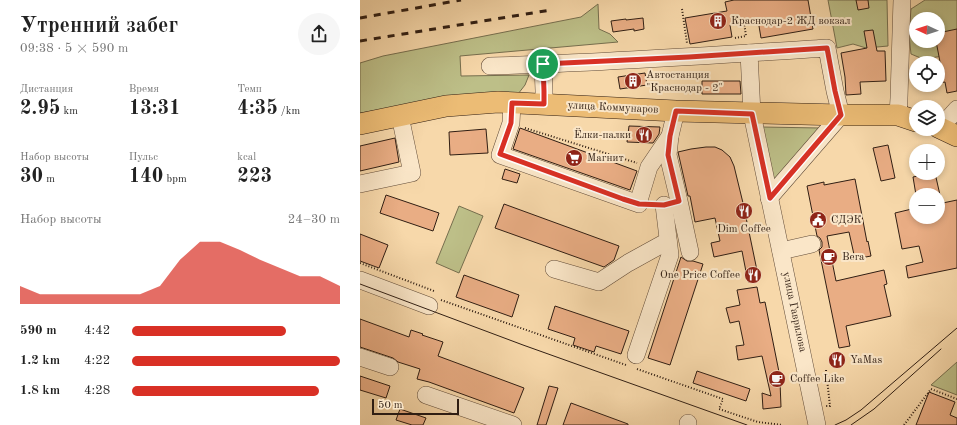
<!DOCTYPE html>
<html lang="ru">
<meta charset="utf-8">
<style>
:root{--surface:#fff;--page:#f6f6f6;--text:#222;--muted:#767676;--accent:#d93025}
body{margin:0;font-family:"Old Standard TT",serif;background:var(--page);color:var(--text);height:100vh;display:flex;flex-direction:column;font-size:15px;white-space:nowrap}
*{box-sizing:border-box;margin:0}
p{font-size:13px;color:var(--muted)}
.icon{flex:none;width:22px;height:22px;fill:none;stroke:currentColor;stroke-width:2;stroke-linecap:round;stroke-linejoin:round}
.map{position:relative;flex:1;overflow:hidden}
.details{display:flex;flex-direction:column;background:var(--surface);width:360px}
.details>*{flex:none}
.needle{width:26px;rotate:273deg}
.buttons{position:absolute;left:549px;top:12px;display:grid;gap:8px}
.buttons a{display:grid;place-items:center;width:36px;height:36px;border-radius:50%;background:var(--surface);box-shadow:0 2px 6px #0003;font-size:20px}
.scale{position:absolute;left:12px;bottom:10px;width:87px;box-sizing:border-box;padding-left:4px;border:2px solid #301e13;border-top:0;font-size:11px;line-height:14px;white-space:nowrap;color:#301e13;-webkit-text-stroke:3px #fae6c8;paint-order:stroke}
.pin{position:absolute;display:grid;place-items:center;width:34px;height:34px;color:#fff;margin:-17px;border:2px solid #fff;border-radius:50%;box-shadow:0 1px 4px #0007}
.round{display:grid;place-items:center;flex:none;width:42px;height:42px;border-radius:21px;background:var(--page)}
.headline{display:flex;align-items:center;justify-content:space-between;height:68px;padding:0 20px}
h1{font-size:22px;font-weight:700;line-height:30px}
.figures{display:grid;grid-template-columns:repeat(3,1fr);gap:6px;height:68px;padding:4px 20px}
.figures div{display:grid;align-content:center}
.figures b{font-size:20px;font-weight:700}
.figures small{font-size:11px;font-weight:400}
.figures p{font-size:11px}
.chart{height:112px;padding:8px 20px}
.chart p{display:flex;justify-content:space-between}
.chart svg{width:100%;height:72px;margin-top:4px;fill:var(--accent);opacity:.7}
ul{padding:0 20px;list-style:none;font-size:13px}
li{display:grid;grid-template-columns:64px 48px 1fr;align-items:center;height:30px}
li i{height:10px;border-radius:5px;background:var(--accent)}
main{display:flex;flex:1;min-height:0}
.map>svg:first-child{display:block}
.green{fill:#bdbf88;stroke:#766e4e;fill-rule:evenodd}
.building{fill:#e9ad84;stroke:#301e13}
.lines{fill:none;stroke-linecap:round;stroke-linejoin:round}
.minor-casing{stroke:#624c39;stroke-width:18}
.major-casing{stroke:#301e13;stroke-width:22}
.path{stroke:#301e13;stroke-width:2;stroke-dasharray:1 2;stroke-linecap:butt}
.minor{stroke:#fae6c8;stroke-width:17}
.major{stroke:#ecbc75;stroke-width:21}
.tram{stroke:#301e13;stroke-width:1}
.rail{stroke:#301e13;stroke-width:3;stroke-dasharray:7 7;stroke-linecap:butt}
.route-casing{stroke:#fff;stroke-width:8}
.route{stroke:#d93025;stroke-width:5}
.labels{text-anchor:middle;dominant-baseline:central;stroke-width:4;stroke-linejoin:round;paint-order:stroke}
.poi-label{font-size:11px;fill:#301e13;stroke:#fae6c8;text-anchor:start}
.street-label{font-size:11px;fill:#301e13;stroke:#fae6c8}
</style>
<main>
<section class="details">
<div class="headline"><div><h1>Утренний забег</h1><p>09:38 · 5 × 590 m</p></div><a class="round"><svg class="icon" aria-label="share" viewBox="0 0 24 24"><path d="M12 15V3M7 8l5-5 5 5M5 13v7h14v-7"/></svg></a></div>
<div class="figures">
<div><p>Дистанция</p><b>2.95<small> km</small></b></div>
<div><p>Время</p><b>13:31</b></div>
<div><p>Темп</p><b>4:35<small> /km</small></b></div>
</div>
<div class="figures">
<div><p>Набор высоты</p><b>30<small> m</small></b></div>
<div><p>Пульс</p><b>140<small> bpm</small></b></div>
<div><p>kcal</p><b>223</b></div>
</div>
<div class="chart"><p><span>Набор высоты</span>24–30 m</p>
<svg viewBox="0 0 160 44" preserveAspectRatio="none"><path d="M0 44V33L10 38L20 38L30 38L40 38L50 38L60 38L70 33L80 17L90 6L100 6L110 11L120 17L130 22L140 27L150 27L160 33V44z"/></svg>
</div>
<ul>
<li><b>590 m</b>4:42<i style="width:74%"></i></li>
<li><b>1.2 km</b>4:22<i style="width:100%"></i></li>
<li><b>1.8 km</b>4:28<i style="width:90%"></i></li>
</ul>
</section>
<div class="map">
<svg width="597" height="425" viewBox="0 0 597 425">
<rect width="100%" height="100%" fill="#f7d8aa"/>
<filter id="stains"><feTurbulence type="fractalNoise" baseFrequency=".005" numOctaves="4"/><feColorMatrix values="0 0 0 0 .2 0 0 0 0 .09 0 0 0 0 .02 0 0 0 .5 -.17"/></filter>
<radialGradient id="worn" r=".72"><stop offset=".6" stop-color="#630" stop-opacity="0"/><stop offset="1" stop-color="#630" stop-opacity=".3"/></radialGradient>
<g class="green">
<path d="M468 0H527L528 46 506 48 493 44 477 48Z"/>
<path d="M565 0H597V54L563 59 551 54 549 35 551 9ZM556 19H578V41H556Z"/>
<path d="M238 4 239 29 250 34 258 42 100 56 101 76 169 75 165 85 158 94H117L0 113V63L23 56 221 17Z"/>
<path d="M402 127 460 128 412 185Z"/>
<path d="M99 206 123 216 99 273 76 263Z"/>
<path d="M597 362V395L571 385Z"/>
</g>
<g class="building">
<path d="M374 0H448L453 29 401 38 398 20 370 25 372 37 330 44 325 18 367 11 365 2Z"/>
<path d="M496 0H508L509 8 498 10Z"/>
<path d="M283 18 284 29 274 31V29L253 32 251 21 266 19V20Z"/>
<path d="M597 29V91L587 93 585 82 578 83V68L581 67 576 41H578V33Z"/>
<path d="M513 30 517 51H525L526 81 500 82 501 94 486 95 485 77 481 53 507 48 504 31Z"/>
<path d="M285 73 287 85 260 89 258 77Z"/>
<path d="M342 81H380L381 94H342Z"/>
<path d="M269 126 300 127 299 134 293 143 267 142Z"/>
<path d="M160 128 277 171 270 190 153 149Z"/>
<path d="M126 129 128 153 90 155 89 132Z"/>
<path d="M35 138 39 162 0 171V146Z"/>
<path d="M528 145 535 178 521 181 513 148Z"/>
<path d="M346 147H355L362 150 370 157 374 166 383 203 399 280 388 282 382 251 354 257 351 243 360 241 355 218 335 222 330 196H328L318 152 331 149Z"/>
<path d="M145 169 160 174 157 183 142 179Z"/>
<path d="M572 173H575L580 195H556L553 177Z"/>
<path d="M495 179 507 242 508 241 511 256 495 259 489 232 467 236 476 281 524 270 527 284 524 285 531 316 486 326 490 346 479 348 459 250 462 247V242L460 238 457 236 447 186 464 182V185Z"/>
<path d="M26 195 79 213 73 231 20 213Z"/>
<path d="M597 200V268L548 278 546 266 563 262 559 246 542 249 535 213 556 208V217H578V204Z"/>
<path d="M144 204 259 246 254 260 244 267 135 228Z"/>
<path d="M0 234 28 245 19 268 0 261Z"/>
<path d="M321 257 327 261H333L343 264 310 365 288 358Z"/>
<path d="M104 275 159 295 152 317 96 297Z"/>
<path d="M397 287 400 303 405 302 421 382H420L421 407 403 409 402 393 411 396 402 356 378 360 376 346 384 345 379 321 370 323 366 308 380 305 377 290Z"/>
<path d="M195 306 269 331 261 354 236 346 234 352 213 345 215 338 188 329Z"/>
<path d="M0 319 49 337 51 330 63 334 62 335 83 342 78 356 164 388 154 413 69 382 57 379 60 369 38 362 33 358 0 347Z"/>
<path d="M337 371 390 389 386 401 333 383Z"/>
<path d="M0 376 30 386 26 398 0 390Z"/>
<path d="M189 386 198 388 186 425H177Z"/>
<path d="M569 392 595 402 590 415 597 418V425H556Z"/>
<path d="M211 403 268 424V425H203Z"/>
<path d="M40 409 66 418 63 425H52L36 420Z"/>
</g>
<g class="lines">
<g class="minor-casing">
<g id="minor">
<path d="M389 53 392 114 457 425"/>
<path d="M183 64 184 91V104"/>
<path d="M130 66C243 63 355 55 467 48L475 91 481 115 409 198"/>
<path d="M152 103 151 123 140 155 279 204 280 197 289 167 310 136 316 111"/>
<path d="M538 115 539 98 542 0"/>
<path d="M580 128 597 109"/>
<path d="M310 136 308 155 319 201 330 252"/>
<path d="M0 184 52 173 40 116"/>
<path d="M421 251 452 244"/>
<path d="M194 269 239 282 268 263 308 241"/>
<path d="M0 280 69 306"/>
<path d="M276 355 310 255 304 205"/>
<path d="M0 357 30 367"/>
<path d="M66 395 153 425"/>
<path d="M328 425V423"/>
</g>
</g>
<g class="major-casing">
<g id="major">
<path d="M0 124 86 106 138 102 316 111 481 115H538L556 121"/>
<path d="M578 127 597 136"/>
</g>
</g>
<g class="path">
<path d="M322 9 327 43"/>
<path d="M375 38 386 36 384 22"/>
<path d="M165 128 277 163"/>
<path d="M0 263 74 291"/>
<path d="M81 300 266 365"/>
<path d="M277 369 363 399 359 409 398 422 422 425"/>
<path d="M466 370 470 406H466"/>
<path d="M544 425 571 389 597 399"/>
</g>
<use href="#minor" class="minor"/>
<use href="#major" class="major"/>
<g class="tram">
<path d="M0 284 163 345 387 425"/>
<path d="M475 425 486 420 501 410 597 328"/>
<path d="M491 425 514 409 581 349"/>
</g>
<g class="rail">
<path d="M0 18 101 0"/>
<path d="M0 41 191 10"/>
</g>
</g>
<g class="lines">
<g class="route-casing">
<path id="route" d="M467 48 475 91 481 115 410 198 392 114 316 111 310 136 308 155 319 201 304 205 279 204 263 199 140 154 151 123 152 103 184 104V91L183 64 329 57Z"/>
</g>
<use href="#route" class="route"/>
</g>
<defs>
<g id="building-disc" transform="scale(0.9)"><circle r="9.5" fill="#8f2418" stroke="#fae6c8"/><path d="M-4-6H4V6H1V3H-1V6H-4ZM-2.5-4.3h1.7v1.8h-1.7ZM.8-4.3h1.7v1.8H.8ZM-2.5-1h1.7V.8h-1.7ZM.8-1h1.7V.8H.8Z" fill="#fff"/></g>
<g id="restaurant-disc" transform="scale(0.9)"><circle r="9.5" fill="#8f2418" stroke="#fae6c8"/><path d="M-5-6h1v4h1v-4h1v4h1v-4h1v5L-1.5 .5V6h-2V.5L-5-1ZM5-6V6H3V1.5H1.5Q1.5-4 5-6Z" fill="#fff"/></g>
<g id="supermarket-disc" transform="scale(0.9)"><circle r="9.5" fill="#8f2418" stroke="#fae6c8"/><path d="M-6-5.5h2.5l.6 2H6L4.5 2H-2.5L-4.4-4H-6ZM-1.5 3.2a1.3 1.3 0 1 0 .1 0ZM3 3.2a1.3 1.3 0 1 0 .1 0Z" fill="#fff"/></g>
<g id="civic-disc" transform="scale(0.9)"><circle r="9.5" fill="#8f2418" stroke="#fae6c8"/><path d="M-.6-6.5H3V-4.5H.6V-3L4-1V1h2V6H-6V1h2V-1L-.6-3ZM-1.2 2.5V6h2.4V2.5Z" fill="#fff"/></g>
<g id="cafe-disc" transform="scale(0.9)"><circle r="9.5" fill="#8f2418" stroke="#fae6c8"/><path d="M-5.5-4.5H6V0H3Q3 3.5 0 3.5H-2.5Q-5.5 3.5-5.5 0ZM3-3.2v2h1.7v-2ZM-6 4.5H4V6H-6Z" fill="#fff"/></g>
</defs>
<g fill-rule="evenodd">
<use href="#building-disc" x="358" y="21"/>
<use href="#building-disc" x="273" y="81"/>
<use href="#restaurant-disc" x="284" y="135"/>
<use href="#supermarket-disc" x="214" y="158"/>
<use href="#restaurant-disc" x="384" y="211"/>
<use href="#civic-disc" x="458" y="220"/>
<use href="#cafe-disc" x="469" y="257"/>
<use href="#restaurant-disc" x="393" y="275"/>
<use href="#restaurant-disc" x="477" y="360"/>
<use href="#cafe-disc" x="417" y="379"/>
</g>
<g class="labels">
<g class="poi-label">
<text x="371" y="21">Краснодар-2 ЖД вокзал</text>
<text x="286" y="75">Автостанция<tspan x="286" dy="13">"Краснодар - 2"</tspan></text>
<text x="271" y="135" text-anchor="end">Ёлки-палки</text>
<text x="227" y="158">Магнит</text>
<text x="471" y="220">СДЭК</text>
<text x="384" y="229" text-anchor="middle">Dim Coffee</text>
<text x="482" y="257">Вега</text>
<text x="380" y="275" text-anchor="end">One Price Coffee</text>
<text x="490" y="360">YaMas</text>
<text x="430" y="379">Coffee Like</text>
</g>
<g class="street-label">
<text transform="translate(253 108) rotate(3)">улица Коммунаров</text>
<text transform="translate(434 312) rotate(78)">улица Гаврилова</text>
</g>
</g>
<rect width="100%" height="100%" filter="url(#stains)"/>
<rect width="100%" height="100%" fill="url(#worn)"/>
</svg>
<div class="buttons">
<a><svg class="needle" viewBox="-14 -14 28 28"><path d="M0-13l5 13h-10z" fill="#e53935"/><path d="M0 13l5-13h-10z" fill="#767676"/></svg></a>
<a><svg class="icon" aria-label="locate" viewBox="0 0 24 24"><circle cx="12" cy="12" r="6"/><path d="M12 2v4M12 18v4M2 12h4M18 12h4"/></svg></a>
<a><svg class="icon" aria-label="layers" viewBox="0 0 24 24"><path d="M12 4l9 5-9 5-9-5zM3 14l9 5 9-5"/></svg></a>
<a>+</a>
<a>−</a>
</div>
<div class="scale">50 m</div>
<div class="pin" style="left:183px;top:64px;background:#1e9e55"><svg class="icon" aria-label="arrive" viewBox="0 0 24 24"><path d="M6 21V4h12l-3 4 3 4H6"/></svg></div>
</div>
</main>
